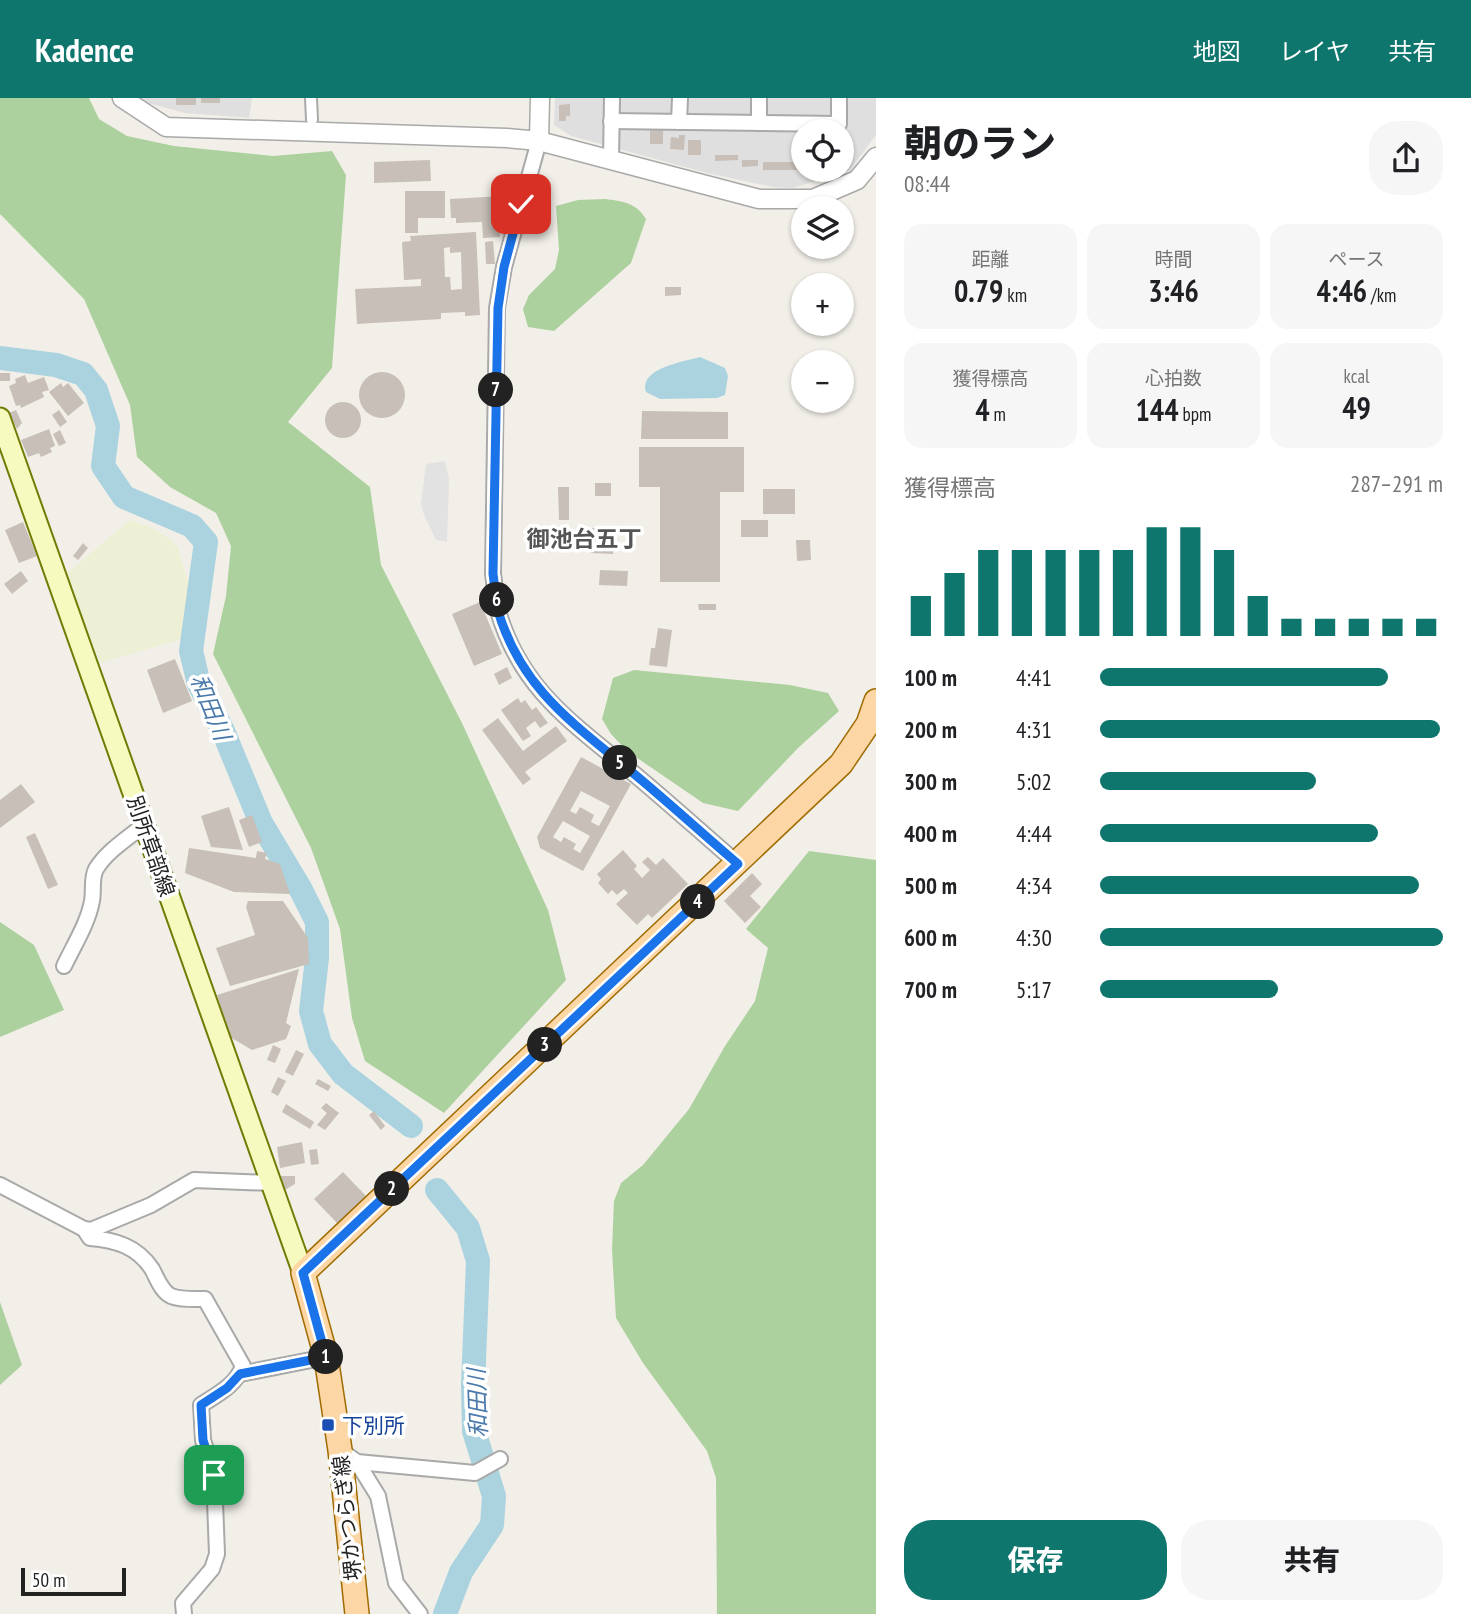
<!DOCTYPE html>
<html lang="ja">
<meta charset="utf-8">
<style>
:root{--surface:#fff;--page:#f6f6f6;--text:#202124;--muted:#757577;--accent:#0f766e}
body{margin:0;font-family:"PT Sans Narrow","Noto Sans JP",sans-serif;background:var(--page);color:var(--text);height:100vh;display:flex;flex-direction:column;font-size:26px;white-space:nowrap}
*{box-sizing:border-box;margin:0}
p{font-size:23px;color:var(--muted)}
.icon{flex:none;width:38px;height:38px;fill:none;stroke:currentColor;stroke-width:2;stroke-linecap:round;stroke-linejoin:round}
.map{position:relative;flex:1;overflow:hidden}
.side{display:flex;flex-direction:column;background:var(--surface);width:595px}
.side>*{flex:none}
.controls{position:absolute;left:791px;top:21px;display:grid;gap:14px}
.controls a{display:grid;place-items:center;width:63px;height:63px;border-radius:50%;background:var(--surface);box-shadow:0 2px 5px #0004;font-size:35px}
.scale{position:absolute;left:21px;bottom:18px;width:105px;box-sizing:border-box;padding-left:7px;border:4px solid #222;border-top:0;font-size:19px;line-height:24px;white-space:nowrap;color:#222;-webkit-text-stroke:5px #fff;paint-order:stroke}
.pin{position:absolute;display:grid;place-items:center;width:60px;height:60px;color:#fff;margin:-30px;border-radius:14px;box-shadow:0 4px 10px #0006}
.km{position:absolute;width:35px;height:35px;margin:-18px;border-radius:50%;background:#222;color:#fff;font-size:19px;line-height:35px;text-align:center}
.round{display:grid;place-items:center;flex:none;width:74px;height:74px;border-radius:28px;background:var(--page)}
.overview{display:flex;align-items:center;justify-content:space-between;height:119px;padding:0 28px}
h1{font-size:38px;font-weight:800;line-height:52px}
.metrics{display:grid;grid-template-columns:repeat(3,1fr);gap:10px;height:119px;padding:7px 28px}
.metrics div{display:grid;align-content:center;border-radius:18px;background:var(--page);text-align:center}
.metrics b{font-size:30px;font-weight:800}
.metrics small{font-size:19px;font-weight:400}
.metrics p{font-size:19px}
.chart{height:196px;padding:14px 28px}
.chart p{display:flex;justify-content:space-between}
.chart svg{width:100%;height:126px;margin-top:7px;stroke:var(--accent);stroke-width:6}
.action{display:flex;gap:14px;margin-top:auto;padding:14px 28px}
.action a{flex:1;height:80px;border-radius:28px;background:var(--accent);color:#fff;font-size:28px;font-weight:800;line-height:80px;text-align:center}
.action a+a{background:var(--page);color:var(--text)}
ul{padding:0 28px;list-style:none;font-size:23px}
li{display:grid;grid-template-columns:112px 84px 1fr;align-items:center;height:52px}
li i{height:18px;border-radius:9px;background:var(--accent)}
header{display:flex;align-items:center;gap:42px;box-sizing:border-box;height:98px;padding:0 35px;background:var(--accent);color:#fff}
header strong{font-size:33px}
nav{display:flex;gap:38px;margin-inline-start:auto;font-size:24px}
main{display:flex;flex:1;min-height:0}
.map>svg:first-child{display:block}
.residential{fill:#e0dfdf;fill-rule:evenodd}
.farmland{fill:#eef0d5}
.forest{fill:#add19e}
.parking{fill:#e2e2e2}
.water{fill:#aad3df}
.lines{fill:none;stroke-linecap:round;stroke-linejoin:round}
.river{stroke:#aad3df;stroke-width:24}
.building{fill:#c7bfb8;fill-rule:evenodd}
.pedestrian-casing{stroke:#a9a9a9;stroke-width:14}
.minor-casing{stroke:#a9a9a9;stroke-width:18}
.tertiary-casing{stroke:#a9a9a9;stroke-width:21}
.secondary-casing{stroke:#707d05;stroke-width:23}
.primary-casing{stroke:#a06b00;stroke-width:26}
.pedestrian{stroke:#fff;stroke-width:10}
.minor{stroke:#fff;stroke-width:14}
.tertiary{stroke:#fff;stroke-width:18}
.secondary{stroke:#f7fabf;stroke-width:19}
.primary{stroke:#fcd6a4;stroke-width:23}
.route-casing{stroke:#fff;stroke-width:14}
.route{stroke:#1a73e8;stroke-width:9}
.transit-dot{fill:#1a4fb4;stroke:#fff;stroke-width:2.5}
.labels{text-anchor:middle;dominant-baseline:central;stroke-width:7;stroke-linejoin:round;paint-order:stroke}
.street-label{font-size:21px;fill:#222;stroke:#fff}
.transit-label{font-size:21px;fill:#164399;stroke:#fff;text-anchor:start}
.neighbourhood-label{font-size:23px;font-weight:bold;fill:#555;stroke:#fff}
.water-label{font-size:23px;font-style:italic;fill:#4a7aab;stroke:#fff}
</style>
<header>
<strong>Kadence</strong>
<nav><a>地図</a><a>レイヤ</a><a>共有</a></nav>
</header>
<main>
<div class="map">
<svg width="876" height="1516" viewBox="0 0 876 1516">
<rect width="100%" height="100%" fill="#f2efe9"/>
<g class="residential">
<path d="M140 0H252L249 20 185 15 144 4Z"/>
<path d="M555 0H876V37L850 72 793 90 772 89 707 75 571 38 554 27ZM803 33H842V72H803Z"/>
</g>
<path class="farmland" d="M130 422 152 430 169 440 178 450 188 483 182 541 100 565 66 476Z"/>
<g class="forest">
<path d="M0 0H89L99 21 127 38 174 48 273 58 332 53 346 77 332 270 288 324 370 389 381 467 462 625 548 812 566 882 444 1015 365 963 352 920 340 831 311 750 213 556 226 498 231 448 216 415 170 389 137 359 130 307 84 201 0 116Z"/>
<path d="M605 101C622 103 637 105 646 121L631 165 554 233 528 229 523 211 529 197 555 171 559 152 556 108 578 102Z"/>
<path d="M634 572 790 587 828 595 839 613 798 650 738 713 703 705 627 653 611 636 602 621 613 580Z"/>
<path d="M809 753 876 762V1516H717L716 1380 707 1353 643 1265 616 1220 612 1152 614 1103 621 1085 643 1067 689 1011 725 948 755 903 768 850 746 831Z"/>
<path d="M0 824 34 847 64 912 0 939Z"/>
<path d="M0 1204 22 1267 0 1287Z"/>
</g>
<path class="parking" d="M445 363 449 382 447 444 436 442 424 417 421 406 426 366Z"/>
<path class="water" d="M700 259 725 270 728 278 725 297 717 300 660 301 646 294C639 270 683 264 700 259Z"/>
<g class="lines">
<g class="river">
<path d="M0 260 56 267 83 276 96 292 108 328 103 368 124 399 192 428 206 444 191 553 199 586 223 633 261 725 301 792 317 824V860L311 913 320 946 343 976 411 1028"/>
<path d="M437 1092 468 1130 478 1163 473 1288 474 1333 494 1398 492 1427 461 1474 445 1516"/>
</g>
</g>
<g class="building">
<rect x="176" y="0" width="20" height="7"/>
<rect x="201" y="0" width="19" height="5"/>
<path d="M570 6V18H566V23H559V7Z"/>
<rect x="650" y="31" width="13" height="15"/>
<path d="M679 37H685L684 52 670 51 671 39 679 40Z"/>
<rect x="688" y="42" width="13" height="15"/>
<path d="M715 57H738V62L715 63Z"/>
<path d="M430 62 431 83 374 85V64Z"/>
<path d="M742 62H758V68L742 69Z"/>
<rect x="763" y="64" width="37" height="8"/>
<path d="M405 93H445V120H418V135H405Z"/>
<path d="M502 98 504 125H499L500 139 483 140 482 124 456 125V120H451L450 101Z"/>
<path d="M476 134 480 217 465 218V214L441 215V221L357 226 355 191 421 188V181L404 182 402 144 411 143 410 138ZM450 149V155L461 154 462 191 451 192 450 179H445L444 150Z"/>
<path d="M493 143 495 166H486L485 144Z"/>
<path d="M665 189H681V197L665 198Z"/>
<circle cx="382" cy="297" r="23"/>
<rect x="0" y="275" width="10" height="8"/>
<path d="M25 277 28 285 44 279 49 292 42 294 44 299 21 310 20 307 16 308 9 288 16 285 15 281Z"/>
<path d="M61 285 63 289 68 285 84 305 68 318 49 294Z"/>
<circle cx="343" cy="322" r="18"/>
<path d="M16 312 22 325 17 331 9 315Z"/>
<path d="M59 312 67 324 60 329 52 317Z"/>
<path d="M642 313 728 314V341H641Z"/>
<path d="M49 331 55 348 50 350 52 354 41 359 39 355 28 359 21 342Z"/>
<path d="M60 332 66 345 59 348 53 336Z"/>
<path d="M639 349H744V394H720V484H660V389H639Z"/>
<rect x="595" y="385" width="16" height="13"/>
<path d="M558 389H569V422H559Z"/>
<rect x="763" y="391" width="32" height="25"/>
<rect x="741" y="422" width="27" height="17"/>
<path d="M23 424 37 458 19 465 5 432Z"/>
<path d="M591 430H614L613 456 590 455Z"/>
<path d="M796 442H810L811 462 797 463Z"/>
<path d="M83 445 88 450 78 462 73 458Z"/>
<path d="M600 472 628 473 627 488 599 487Z"/>
<path d="M21 473 28 483 12 496 4 486Z"/>
<path d="M480 504 502 556 474 568 452 516Z"/>
<path d="M698 506H716V512H699Z"/>
<path d="M658 530 672 532 667 569 649 567 651 550H655Z"/>
<path d="M175 561 192 603 163 615 147 572Z"/>
<path d="M507 569 512 580 499 587 494 576Z"/>
<path d="M518 600 521 605 525 602 532 612 536 609 548 625 540 630 535 623 526 630 531 638 523 643 501 612Z"/>
<path d="M498 620 523 653 556 628 567 643 525 674 531 681 523 687 482 632Z"/>
<path d="M581 659 631 686 583 773 540 750 537 739ZM581 693 610 708 599 728 591 724 594 717 580 709 576 716 570 713ZM563 723 590 738 580 755 573 751 576 746 564 739 561 744 553 739Z"/>
<path d="M21 686 35 704 0 730V702Z"/>
<path d="M229 709 243 752 211 749 201 718Z"/>
<path d="M252 717 262 744 249 749 239 722Z"/>
<path d="M35 735 58 787 48 791 26 739Z"/>
<path d="M189 750 256 760 257 753 267 755 265 761 280 766 290 796 234 794 185 775Z"/>
<path d="M623 752 637 768 634 771 642 780 650 772 642 764 648 759 656 767 663 760 688 786 652 820 648 816 637 827 616 806 628 795 624 791 617 797 612 792 608 796 598 785 601 781 597 776Z"/>
<path d="M752 775 762 786 750 798 761 809 745 825 724 803Z"/>
<path d="M248 803H283L308 840 309 866 230 888 216 850 255 837 246 809Z"/>
<path d="M299 871 286 925 291 928 286 941 252 952 230 939 217 897Z"/>
<path d="M273 947 281 951 275 965 267 962Z"/>
<path d="M296 952 304 956 293 978 285 974Z"/>
<path d="M278 979 286 983 278 998 271 994Z"/>
<path d="M318 981 331 988 328 993 315 986Z"/>
<path d="M326 1005 339 1015 325 1032 317 1027 327 1015 321 1010Z"/>
<path d="M286 1006 314 1024 310 1031 282 1014Z"/>
<path d="M374 1013 385 1028 381 1032 369 1017Z"/>
<path d="M302 1044 305 1065 280 1070 277 1049Z"/>
<path d="M317 1051 319 1066 311 1067 309 1052Z"/>
<path d="M343 1074 366 1098 338 1126 314 1101Z"/>
<path d="M278 1078H295V1086L283 1093Z"/>
</g>
<g class="lines">
<g class="pedestrian-casing">
<path id="pedestrian" d="M311 0 312 22"/>
</g>
<g class="minor-casing">
<g id="minor">
<path d="M611 23 839 26V0"/>
<path d="M679 24 680 0"/>
<path d="M759 25V0"/>
<path d="M539 43 504 169 497 210 493 476C495 488 495 502 498 513 521 592 573 625 633 675 668 704 703 736 738 766"/>
<path d="M611 62 612 0"/>
<path d="M64 868C74 847 88 825 92 803 94 792 91 780 96 771 107 753 128 740 144 727"/>
<path d="M0 1087 84 1131 91 1132 151 1107 194 1082 271 1085"/>
<path d="M84 1131 90 1140C115 1142 137 1148 152 1171 157 1180 161 1193 171 1198 180 1202 195 1201 205 1201L243 1268C236 1287 218 1296 201 1307L203 1342 214 1377 217 1456 212 1471 183 1505 184 1516"/>
<path d="M240 1276 326 1259"/>
<path d="M340 1352 357 1364 378 1398 396 1485 420 1516"/>
<path d="M357 1364 475 1375 500 1361"/>
</g>
</g>
<g class="tertiary-casing">
<g id="tertiary">
<path d="M122 0 166 29 507 40 539 43 759 101H813L857 82 876 59"/>
<path d="M539 43 540 0"/>
</g>
</g>
<g class="secondary-casing">
<path id="secondary" d="M0 320 303 1175"/>
</g>
<g class="primary-casing">
<path id="primary" d="M357 1516 340 1352 326 1259 303 1175 841 666 868 626 876 603"/>
</g>
<use href="#pedestrian" class="pedestrian"/>
<use href="#minor" class="minor"/>
<use href="#tertiary" class="tertiary"/>
<use href="#secondary" class="secondary"/>
<use href="#primary" class="primary"/>
</g>
<g class="lines">
<g class="route-casing">
<path id="route" d="M214 1377 203 1342 201 1307 227 1290 240 1276 326 1259 303 1175 738 766C703 736 668 704 633 675 573 625 522 592 498 513 495 502 495 488 493 476L498 210 504 169 521 106"/>
</g>
<use href="#route" class="route"/>
</g>
<rect class="transit-dot" x="321" y="1320" width="14" height="14" rx="3.5"/>
<g class="labels">
<g class="street-label">
<text transform="translate(151 748) rotate(71)">別所草部線</text>
<text transform="translate(347 1420) rotate(-96)">堺かつらぎ線</text>
</g>
<g class="transit-label">
<text x="342" y="1327">下別所</text>
</g>
<g class="neighbourhood-label">
<text x="584" y="440">御池台五丁</text>
</g>
<g class="water-label">
<text transform="translate(211 609) rotate(68)">和田川</text>
<text transform="translate(477 1305) rotate(-92)">和田川</text>
</g>
</g>
</svg>
<div class="controls">
<a><svg class="icon" aria-label="locate" viewBox="0 0 24 24"><circle cx="12" cy="12" r="6"/><path d="M12 2v4M12 18v4M2 12h4M18 12h4"/></svg></a>
<a><svg class="icon" aria-label="layers" viewBox="0 0 24 24"><path d="M12 4l9 5-9 5-9-5zM3 14l9 5 9-5"/></svg></a>
<a>+</a>
<a>−</a>
</div>
<div class="scale">50 m</div>
<div class="pin" style="left:214px;top:1377px;background:#1e9e55"><svg class="icon" aria-label="arrive" viewBox="0 0 24 24"><path d="M6 21V4h12l-3 4 3 4H6"/></svg></div>
<div class="pin" style="left:521px;top:106px;background:#d93025"><svg class="icon" aria-label="check" viewBox="0 0 24 24"><path d="M5 12l5 5 9-10"/></svg></div>
<b class="km" style="left:326px;top:1259px">1</b>
<b class="km" style="left:392px;top:1091px">2</b>
<b class="km" style="left:545px;top:947px">3</b>
<b class="km" style="left:698px;top:804px">4</b>
<b class="km" style="left:620px;top:665px">5</b>
<b class="km" style="left:497px;top:502px">6</b>
<b class="km" style="left:496px;top:292px">7</b>
</div>
<section class="side">
<div class="overview"><div><h1>朝のラン</h1><p>08:44</p></div><a class="round"><svg class="icon" aria-label="share" viewBox="0 0 24 24"><path d="M12 15V3M7 8l5-5 5 5M5 13v7h14v-7"/></svg></a></div>
<div class="metrics">
<div><p>距離</p><b>0.79<small> km</small></b></div>
<div><p>時間</p><b>3:46</b></div>
<div><p>ペース</p><b>4:46<small> /km</small></b></div>
</div>
<div class="metrics">
<div><p>獲得標高</p><b>4<small> m</small></b></div>
<div><p>心拍数</p><b>144<small> bpm</small></b></div>
<div><p>kcal</p><b>49</b></div>
</div>
<div class="chart"><p><span>獲得標高</span>287–291 m</p>
<svg viewBox="0 0 160 44" preserveAspectRatio="none"><path d="M5 44V30M15 44V22M25 44V14M35 44V14M45 44V14M55 44V14M65 44V14M75 44V6M85 44V6M95 44V14M105 44V30M115 44V38M125 44V38M135 44V38M145 44V38M155 44V38"/></svg>
</div>
<ul>
<li><b>100 m</b>4:41<i style="width:84%"></i></li>
<li><b>200 m</b>4:31<i style="width:99%"></i></li>
<li><b>300 m</b>5:02<i style="width:63%"></i></li>
<li><b>400 m</b>4:44<i style="width:81%"></i></li>
<li><b>500 m</b>4:34<i style="width:93%"></i></li>
<li><b>600 m</b>4:30<i style="width:100%"></i></li>
<li><b>700 m</b>5:17<i style="width:52%"></i></li>
</ul>
<div class="action"><a>保存</a><a>共有</a></div>
</section>
</main>
